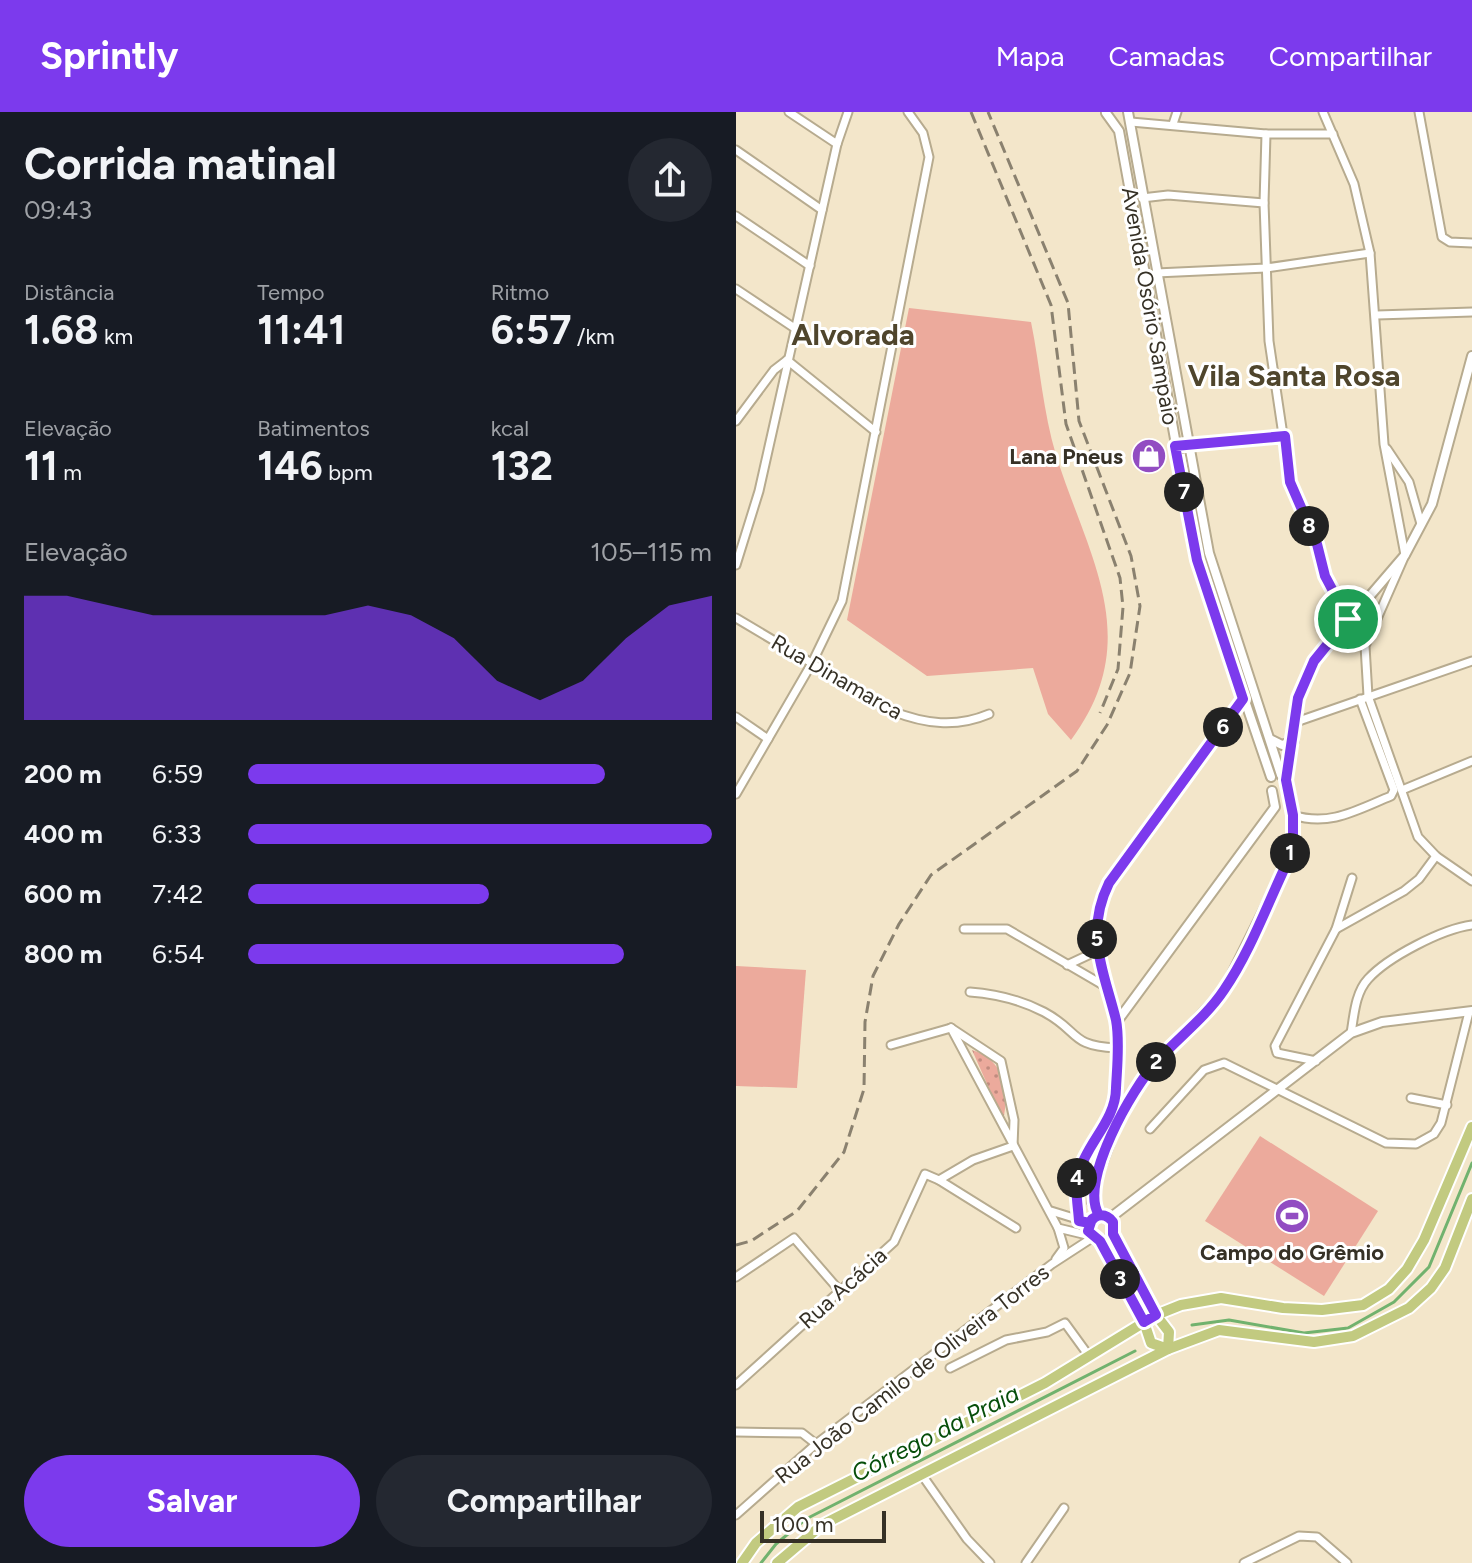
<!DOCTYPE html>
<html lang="pt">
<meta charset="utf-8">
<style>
:root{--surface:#171b24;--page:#242831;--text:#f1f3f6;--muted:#9ea1a6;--accent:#7c3aed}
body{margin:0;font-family:Figtree,sans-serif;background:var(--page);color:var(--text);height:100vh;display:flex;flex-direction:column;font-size:30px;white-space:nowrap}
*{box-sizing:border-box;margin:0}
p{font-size:26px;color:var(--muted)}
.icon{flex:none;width:44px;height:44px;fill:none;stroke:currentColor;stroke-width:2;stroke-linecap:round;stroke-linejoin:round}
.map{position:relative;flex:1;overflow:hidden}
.drawer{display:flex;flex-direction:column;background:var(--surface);width:736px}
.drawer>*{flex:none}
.scale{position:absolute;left:24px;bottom:20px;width:126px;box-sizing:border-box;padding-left:8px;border:4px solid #363126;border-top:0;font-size:22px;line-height:28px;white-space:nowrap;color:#363126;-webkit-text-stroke:6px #fff;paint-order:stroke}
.pin{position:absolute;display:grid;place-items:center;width:68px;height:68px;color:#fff;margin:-34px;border:4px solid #fff;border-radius:50%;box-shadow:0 2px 8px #0007}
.km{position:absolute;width:40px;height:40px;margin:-20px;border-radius:50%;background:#222;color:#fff;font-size:22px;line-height:40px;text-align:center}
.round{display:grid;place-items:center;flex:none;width:84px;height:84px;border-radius:42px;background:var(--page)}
.overview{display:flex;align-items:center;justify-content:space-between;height:136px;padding:0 24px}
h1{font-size:44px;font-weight:700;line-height:60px}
.metrics{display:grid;grid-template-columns:repeat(3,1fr);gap:12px;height:136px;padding:8px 24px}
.metrics div{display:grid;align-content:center}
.metrics b{font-size:40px;font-weight:700}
.metrics small{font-size:22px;font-weight:400}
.metrics p{font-size:22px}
.chart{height:224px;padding:16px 24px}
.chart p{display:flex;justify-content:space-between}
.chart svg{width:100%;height:144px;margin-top:8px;fill:var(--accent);opacity:.7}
.button{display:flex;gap:16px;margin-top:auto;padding:16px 24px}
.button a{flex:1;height:92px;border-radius:48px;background:var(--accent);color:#fff;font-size:32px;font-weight:700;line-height:92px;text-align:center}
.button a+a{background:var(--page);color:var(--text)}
ul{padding:0 24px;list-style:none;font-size:26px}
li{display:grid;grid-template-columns:128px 96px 1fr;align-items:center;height:60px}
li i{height:20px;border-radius:10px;background:var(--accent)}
header{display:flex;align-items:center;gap:48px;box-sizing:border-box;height:112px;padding:0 40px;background:var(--accent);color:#fff}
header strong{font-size:38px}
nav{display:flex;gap:44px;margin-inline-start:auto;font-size:28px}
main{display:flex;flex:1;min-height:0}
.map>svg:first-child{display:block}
.grass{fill:#ecaa9c}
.park{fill:url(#park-dots)}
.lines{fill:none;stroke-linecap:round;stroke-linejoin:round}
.stream{stroke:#71b26e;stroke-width:3}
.minor-casing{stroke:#b7ab8f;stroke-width:11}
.tertiary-casing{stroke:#b7ab8f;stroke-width:12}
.primary-casing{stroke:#fff;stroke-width:14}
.minor{stroke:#fff;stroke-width:7}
.tertiary{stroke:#fff;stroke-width:8}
.primary{stroke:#c2ca80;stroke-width:10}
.rail{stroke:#8a816f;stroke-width:3;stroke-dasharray:12 6;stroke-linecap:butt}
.route-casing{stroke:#fff;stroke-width:16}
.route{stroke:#7c3aed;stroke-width:10}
.labels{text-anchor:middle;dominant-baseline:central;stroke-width:6;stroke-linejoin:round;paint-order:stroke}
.street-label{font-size:22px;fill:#363126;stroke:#fff}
.poi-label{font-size:22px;font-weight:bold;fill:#363126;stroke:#fff;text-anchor:end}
.water-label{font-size:24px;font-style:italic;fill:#064e0a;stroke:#fff}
.district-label{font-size:30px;font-weight:bold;fill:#4f452c;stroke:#fff}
</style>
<header>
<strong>Sprintly</strong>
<nav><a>Mapa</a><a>Camadas</a><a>Compartilhar</a></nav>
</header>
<main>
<section class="drawer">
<div class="overview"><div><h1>Corrida matinal</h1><p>09:43</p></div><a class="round"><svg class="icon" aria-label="share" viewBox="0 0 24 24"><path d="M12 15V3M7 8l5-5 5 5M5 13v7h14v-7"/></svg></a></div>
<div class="metrics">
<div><p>Distância</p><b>1.68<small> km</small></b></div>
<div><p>Tempo</p><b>11:41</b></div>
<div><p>Ritmo</p><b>6:57<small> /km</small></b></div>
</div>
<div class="metrics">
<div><p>Elevação</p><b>11<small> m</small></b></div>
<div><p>Batimentos</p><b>146<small> bpm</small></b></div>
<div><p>kcal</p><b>132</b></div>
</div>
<div class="chart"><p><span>Elevação</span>105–115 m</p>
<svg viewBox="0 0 160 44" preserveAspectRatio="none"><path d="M0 44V6L10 6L20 9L30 12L40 12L50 12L60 12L70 12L80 9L90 12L100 19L110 32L120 38L130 32L140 19L150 9L160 6V44z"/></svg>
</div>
<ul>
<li><b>200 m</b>6:59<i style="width:77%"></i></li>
<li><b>400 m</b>6:33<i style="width:100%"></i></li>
<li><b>600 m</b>7:42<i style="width:52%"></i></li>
<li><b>800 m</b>6:54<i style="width:81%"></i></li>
</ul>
<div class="button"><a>Salvar</a><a>Compartilhar</a></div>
</section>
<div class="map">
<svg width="736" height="1451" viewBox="0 0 736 1451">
<defs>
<pattern id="park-dots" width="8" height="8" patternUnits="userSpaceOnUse" patternTransform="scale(2)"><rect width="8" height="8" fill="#ecaa9c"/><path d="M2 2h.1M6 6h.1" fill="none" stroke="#c08b7f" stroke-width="1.8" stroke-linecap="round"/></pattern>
</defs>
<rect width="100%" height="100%" fill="#f3e6ca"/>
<g class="grass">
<path d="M173 196 295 210C304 254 307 300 320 343 352 445 410 527 335 628L312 602 297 556 191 564 111 508Z"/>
<path d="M0 854 70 858 61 976 0 974Z"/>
<path d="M524 1024 642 1099 588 1184 469 1109Z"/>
</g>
<path class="park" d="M236 938C268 947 274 979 267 1008Z"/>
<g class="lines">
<g class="stream">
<path d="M456 1213 493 1208 568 1221 612 1216 658 1190 693 1155 736 1051"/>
<path d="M25 1451 40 1432 70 1407 399 1239"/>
</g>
<g class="minor-casing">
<g id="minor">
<path d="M53 0 101 32"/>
<path d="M587 0 618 72 634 141 648 332 669 443 629 534 632 584 682 725 700 744 736 769"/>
<path d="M683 0 706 125 714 130 736 131"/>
<path d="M395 10 530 22H597"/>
<path d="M437 12 441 0"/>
<path d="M530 22 528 91 533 229 554 370 581 432 589 464 612 507"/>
<path d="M0 38 86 98"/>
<path d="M406 86 432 83 528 91"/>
<path d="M0 104 74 154"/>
<path d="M420 161 530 156 634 141"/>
<path d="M0 177 60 217"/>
<path d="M641 203 736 200"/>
<path d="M51 248 140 320"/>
<path d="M0 309 38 258 51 248"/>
<path d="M439 334 549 324"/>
<path d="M651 337 673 370 685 412"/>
<path d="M0 453 23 379 101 32 112 0"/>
<path d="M0 506 156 599C189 612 220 616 253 602"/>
<path d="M0 605 32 627"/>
<path d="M560 610 736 549"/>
<path d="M666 678 736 649"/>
<path d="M0 682 76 551 106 489 193 45 187 21 172 0"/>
<path d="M557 703C593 715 621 698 655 684L658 678 624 587"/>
<path d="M228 817H271L367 873"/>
<path d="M600 817 616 766"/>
<path d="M331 853 361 839"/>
<path d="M234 880C260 882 285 888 308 900 344 919 333 934 380 936"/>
<path d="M380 911C365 865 350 817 373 771L507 587"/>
<path d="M215 916 322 1116 355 1124"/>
<path d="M615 921C618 904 619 881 632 867 652 845 706 817 736 813"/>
<path d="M155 933 215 916"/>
<path d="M580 949 541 941 539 934 600 817 668 779 683 767 700 744"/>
<path d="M675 986 711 993"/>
<path d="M414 1017 468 958 488 951 650 1031 680 1032 698 1022 705 1011 733 900"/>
<path d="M203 1068 280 1116"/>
<path d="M315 1099 354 1111"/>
<path d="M320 1147 328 1136 322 1116"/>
<path d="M0 1165 58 1126 103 1178"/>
<path d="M214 1256 270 1228 311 1220 329 1211 353 1244"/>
<path d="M0 1273 158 1130 189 1062 203 1068 237 1048 277 1034 278 1008 265 949 215 916"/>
<path d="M0 1320 66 1321 80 1332"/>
<path d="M186 1363 231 1427 254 1451"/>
<path d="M0 1403 80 1332 316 1152 356 1126"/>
<path d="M290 1451 328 1396"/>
<path d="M508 1451 563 1424 581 1425 611 1451"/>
</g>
</g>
<g class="tertiary-casing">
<g id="tertiary">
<path d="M370 1 383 19 461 448 535 665"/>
<path d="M536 628 546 633 558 629"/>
<path d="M550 668 562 586 578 549 669 443 696 392 736 244"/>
<circle cx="365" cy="1116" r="13"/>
<path d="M363 1103 356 1090 357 1076 376 1025 404 969 488 878 551 751C557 729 562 680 545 663L473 441 392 0"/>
<path d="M374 1106 615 921 646 910 736 899"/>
<path d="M377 1122 420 1203"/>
<path d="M354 1123 343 1109 339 1074 344 1056 376 999 380 982V911L539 695 536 679"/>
<path d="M364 1129 408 1210"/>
</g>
</g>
<g class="primary-casing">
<g id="primary">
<path d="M408 1210 415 1231 432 1237 433 1220 420 1203"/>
<path d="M6 1451 20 1431 62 1395 309 1271 420 1203 445 1193 485 1186 547 1196 586 1198 627 1193 653 1177 671 1157 688 1128 736 1015"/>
<path d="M41 1451 86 1413 432 1237 483 1218 578 1230 617 1224 673 1196 695 1176 709 1156 736 1087"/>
</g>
</g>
<use href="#minor" class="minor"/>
<use href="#tertiary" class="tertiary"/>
<use href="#primary" class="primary"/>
<g class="rail">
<path d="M235 0 315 193 330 312 384 466 387 495 382 557 364 601"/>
<path d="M0 1133 15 1129 61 1099 108 1040 128 977 129 910 137 864 163 812 195 763 341 659 371 613 394 561 404 494 395 444 343 309 332 191 252 0"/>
</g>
</g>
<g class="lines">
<g class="route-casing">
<path id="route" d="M612 507 578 549 562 586 550 668 557 703V731L551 751C531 793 514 840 488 878 470 905 443 925 421 949 397 975 342 1070 363 1103L356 1107 352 1119 364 1129 408 1210 420 1203 377 1122V1110C370 1101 360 1101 354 1111L343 1109C342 1092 338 1077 343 1060 351 1031 380 1008 380 976 381 955 384 929 380 908 368 859 348 822 373 771L507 587 461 448 439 334 549 324 554 370 581 432 589 464 612 507"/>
</g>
<use href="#route" class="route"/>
</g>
<defs>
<g id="shop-disc" transform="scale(1.8)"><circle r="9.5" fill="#924dc2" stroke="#fff"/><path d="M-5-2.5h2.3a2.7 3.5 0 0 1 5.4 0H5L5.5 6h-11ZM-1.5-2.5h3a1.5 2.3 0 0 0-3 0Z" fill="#fff"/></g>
<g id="stadium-disc" transform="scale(1.8)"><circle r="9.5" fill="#924dc2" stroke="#fff"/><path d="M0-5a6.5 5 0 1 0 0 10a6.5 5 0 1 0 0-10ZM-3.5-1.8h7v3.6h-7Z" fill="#fff"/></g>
</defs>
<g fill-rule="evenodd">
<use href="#shop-disc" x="413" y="344"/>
<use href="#stadium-disc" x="556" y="1104"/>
</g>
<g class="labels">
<g class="street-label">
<text transform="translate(414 194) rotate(80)">Avenida Osório Sampaio</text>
<text transform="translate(101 565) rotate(30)">Rua Dinamarca</text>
<text transform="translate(107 1176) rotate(-42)">Rua Acácia</text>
<text transform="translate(176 1262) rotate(-38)">Rua João Camilo de Oliveira Torres</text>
</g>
<g class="poi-label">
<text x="387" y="344">Lana Pneus</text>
<text x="556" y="1140" text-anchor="middle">Campo do Grêmio</text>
</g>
<g class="water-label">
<text transform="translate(199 1321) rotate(-27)">Córrego da Praia</text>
</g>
<g class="district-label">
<text x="117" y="222">Alvorada</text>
<text x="558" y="263">Vila Santa Rosa</text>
</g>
</g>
</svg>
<div class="scale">100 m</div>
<div class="pin" style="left:612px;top:507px;background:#1e9e55"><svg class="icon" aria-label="arrive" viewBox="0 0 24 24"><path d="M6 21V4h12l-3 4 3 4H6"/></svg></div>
<b class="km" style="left:554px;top:741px">1</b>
<b class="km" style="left:420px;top:950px">2</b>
<b class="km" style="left:384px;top:1167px">3</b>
<b class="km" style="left:341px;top:1066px">4</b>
<b class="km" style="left:361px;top:827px">5</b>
<b class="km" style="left:487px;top:615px">6</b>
<b class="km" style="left:448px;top:380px">7</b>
<b class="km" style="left:573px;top:414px">8</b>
</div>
</main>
